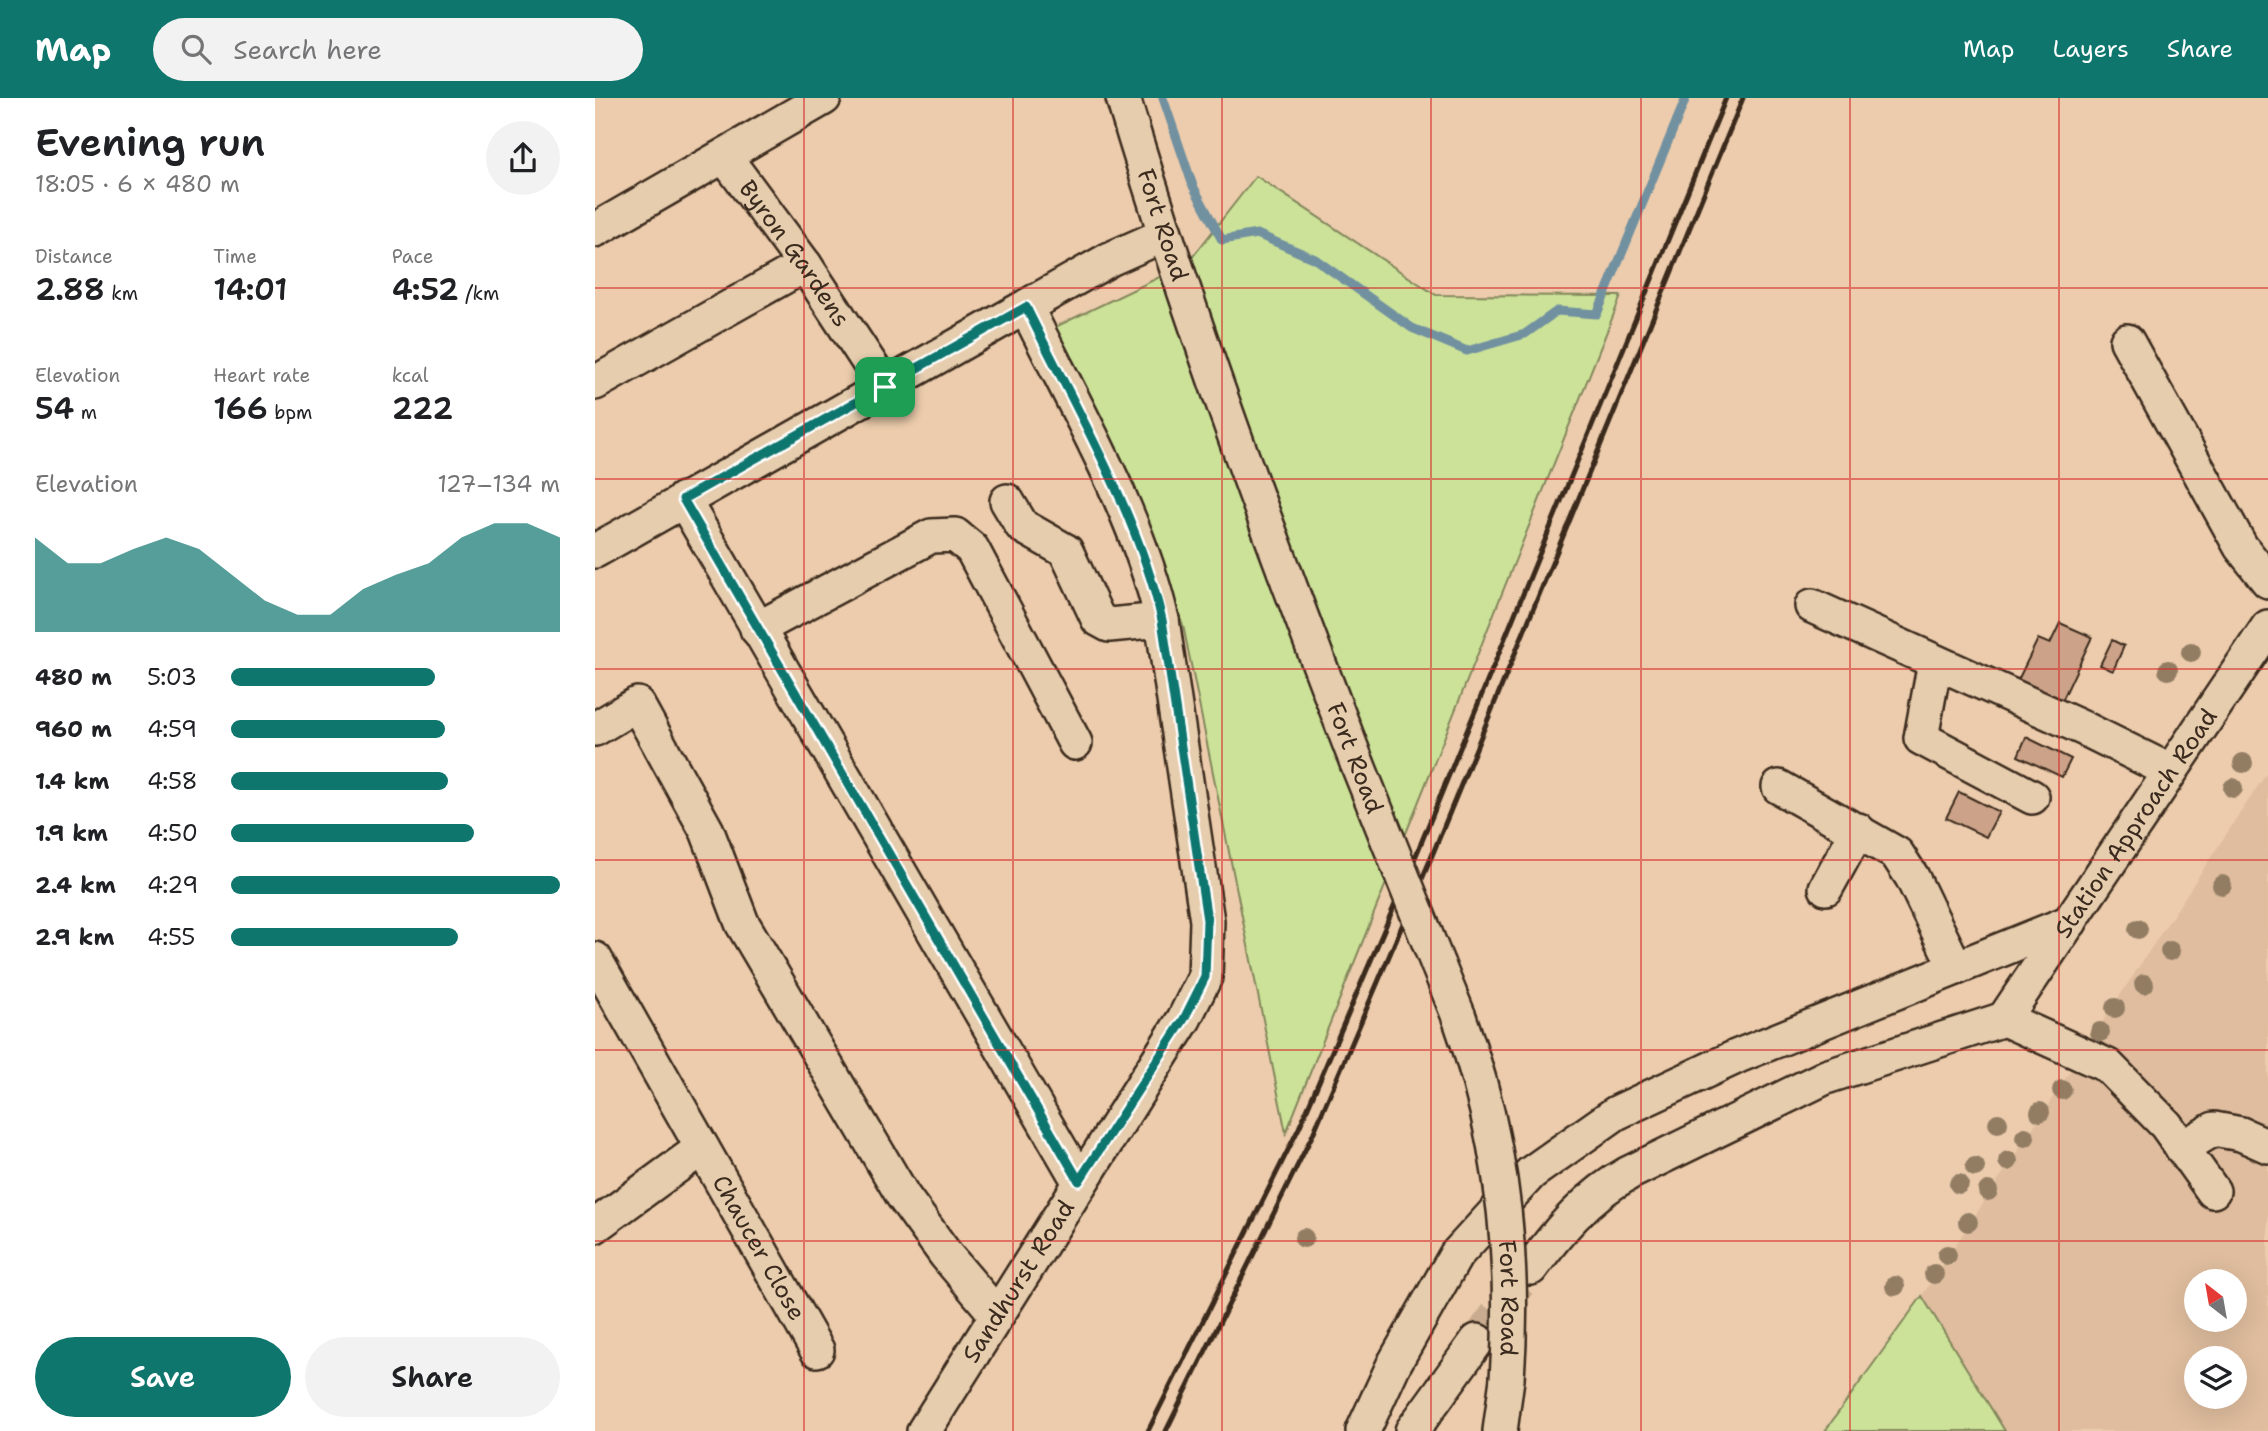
<!DOCTYPE html>
<meta charset="utf-8">
<style>
:root{--surface:#fff;--page:#f2f2f2;--text:#202124;--muted:#757577;--accent:#0f766e}
body{margin:0;font-family:"Shantell Sans",sans-serif;background:var(--page);color:var(--text);height:100vh;display:flex;flex-direction:column;font-size:26px;white-space:nowrap}
*{box-sizing:border-box;margin:0}
p{font-size:23px;color:var(--muted)}
.icon{flex:none;width:38px;height:38px;fill:none;stroke:currentColor;stroke-width:2;stroke-linecap:round;stroke-linejoin:round}
.map{position:relative;flex:1;overflow:hidden}
.details{display:flex;flex-direction:column;background:var(--surface);width:595px}
.details>*{flex:none}
.needle{width:46px;rotate:329deg}
.buttons{position:absolute;left:1589px;top:1171px;display:grid;gap:14px}
.buttons a{display:grid;place-items:center;width:63px;height:63px;border-radius:50%;background:var(--surface);box-shadow:0 7px 28px #0002;font-size:35px}
.pin{position:absolute;display:grid;place-items:center;width:60px;height:60px;color:#fff;margin:-30px;border-radius:14px;box-shadow:0 4px 10px #0006}
.round{display:grid;place-items:center;flex:none;width:74px;height:74px;border-radius:37px;background:var(--page)}
.overview{display:flex;align-items:center;justify-content:space-between;height:119px;padding:0 35px}
h1{font-size:38px;font-weight:600;line-height:52px}
.stats{display:grid;grid-template-columns:repeat(3,1fr);gap:10px;height:119px;padding:7px 35px}
.stats div{display:grid;align-content:center}
.stats b{font-size:30px;font-weight:600}
.stats small{font-size:19px;font-weight:400}
.stats p{font-size:19px}
.chart{height:196px;padding:14px 35px}
.chart p{display:flex;justify-content:space-between}
.chart svg{width:100%;height:126px;margin-top:7px;fill:var(--accent);opacity:.7}
.cta{display:flex;gap:14px;margin-top:auto;padding:14px 35px}
.cta a{flex:1;height:80px;border-radius:42px;background:var(--accent);color:#fff;font-size:28px;font-weight:600;line-height:80px;text-align:center}
.cta a+a{background:var(--page);color:var(--text)}
ul{padding:0 35px;list-style:none;font-size:23px}
li{display:grid;grid-template-columns:112px 84px 1fr;align-items:center;height:52px}
li i{height:18px;border-radius:9px;background:var(--accent)}
header{display:flex;align-items:center;gap:42px;box-sizing:border-box;height:98px;padding:0 35px;background:var(--accent);color:#fff}
header strong{font-size:33px}
nav{display:flex;gap:38px;margin-inline-start:auto;font-size:24px}
.search{width:490px;height:63px;background:var(--page);display:flex;align-items:center;gap:18px;box-sizing:border-box;padding:0 24px;border-radius:38px;color:var(--muted);font-size:26px}
main{display:flex;flex:1;min-height:0}
.map>svg:first-child{display:block}
.built{fill:#dfbd9e;fill-rule:evenodd}
.green{fill:#cbe298;stroke:#83865b;stroke-width:2}
.lines{fill:none;stroke-linecap:round;stroke-linejoin:round}
.stream{stroke:#7291a0;stroke-width:9}
.building{fill:#cca388;stroke:#3b2a1e;stroke-width:2}
.minor-tunnel{stroke:#c9ac90;stroke-width:33;stroke-dasharray:33 17;stroke-linecap:butt}
.minor-casing{stroke:#3b2a1e;stroke-width:38}
.minor{stroke:#e6cdae;stroke-width:33}
.rail{stroke:#3b2a1e;stroke-width:5}
.minor-bridge-casing{stroke:#3b2a1e;stroke-width:38;stroke-linecap:butt}
.minor-bridge{stroke:#e6cdae;stroke-width:33}
.tree{fill:#927d64}
.route-casing{stroke:#fff;stroke-width:14}
.route{stroke:#0f766e;stroke-width:9}
.grid{fill:none;stroke:#d62828;stroke-width:2;stroke-opacity:0.55}
.labels{text-anchor:middle;dominant-baseline:central;stroke-width:7;stroke-linejoin:round;paint-order:stroke}
.street-label{font-size:24px;fill:#3b2a1e;stroke:#e6cdae}
</style>
<header>
<strong>Map</strong>
<div class="search"><svg class="icon" aria-label="search" viewBox="0 0 24 24"><circle cx="10" cy="10" r="6"/><path d="M15 15l6 6"/></svg>Search here</div>
<nav><a>Map</a><a>Layers</a><a>Share</a></nav>
</header>
<main>
<section class="details">
<div class="overview"><div><h1>Evening run</h1><p>18:05 · 6 × 480 m</p></div><a class="round"><svg class="icon" aria-label="share" viewBox="0 0 24 24"><path d="M12 15V3M7 8l5-5 5 5M5 13v7h14v-7"/></svg></a></div>
<div class="stats">
<div><p>Distance</p><b>2.88<small> km</small></b></div>
<div><p>Time</p><b>14:01</b></div>
<div><p>Pace</p><b>4:52<small> /km</small></b></div>
</div>
<div class="stats">
<div><p>Elevation</p><b>54<small> m</small></b></div>
<div><p>Heart rate</p><b>166<small> bpm</small></b></div>
<div><p>kcal</p><b>222</b></div>
</div>
<div class="chart"><p><span>Elevation</span>127–134 m</p>
<svg viewBox="0 0 160 44" preserveAspectRatio="none"><path d="M0 44V11L10 20L20 20L30 15L40 11L50 15L60 24L70 33L80 38L90 38L100 29L110 24L120 20L130 11L140 6L150 6L160 11V44z"/></svg>
</div>
<ul>
<li><b>480 m</b>5:03<i style="width:62%"></i></li>
<li><b>960 m</b>4:59<i style="width:65%"></i></li>
<li><b>1.4 km</b>4:58<i style="width:66%"></i></li>
<li><b>1.9 km</b>4:50<i style="width:74%"></i></li>
<li><b>2.4 km</b>4:29<i style="width:100%"></i></li>
<li><b>2.9 km</b>4:55<i style="width:69%"></i></li>
</ul>
<div class="cta"><a>Save</a><a>Share</a></div>
</section>
<div class="map">
<svg width="1673" height="1333" viewBox="0 0 1673 1333">
<rect width="100%" height="100%" fill="#ecccac"/>
<filter id="ink" filterUnits="userSpaceOnUse"><feTurbulence type="fractalNoise" baseFrequency=".0143" numOctaves="2"/><feDisplacementMap in="SourceGraphic" scale="14" xChannelSelector="R" yChannelSelector="G"/><feConvolveMatrix kernelMatrix="1 2 1 2 8 2 1 2 1" color-interpolation-filters="sRGB"/></filter>
<g filter="url(#ink)">
<path class="built" d="M1673 673V1333H1410L1327 1198ZM1601 1183H1640V1222H1601ZM1601 1260H1640V1298H1601Z"/>
<g class="green">
<path d="M661 78 841 197 1026 198 691 1035 588 527 456 231 592 166Z"/>
<path d="M1327 1198 1410 1333H1230Z"/>
</g>
<g class="lines">
<path class="stream" d="M568 0 598 88 627 142 662 136 720 161 817 230 872 253 930 236 962 213 1002 216 1091 0"/>
</g>
<g class="building">
<path d="M1465 525 1497 539 1467 603 1423 582 1443 541 1455 546Z"/>
<path d="M1517 542 1529 548 1518 573 1505 567Z"/>
<path d="M1431 639 1476 661 1467 679 1423 658Z"/>
<path d="M1364 694 1404 714 1391 739 1351 720Z"/>
</g>
<g class="lines">
<path class="minor-tunnel" d="M882 1243 924 1186"/>
<g class="minor-casing">
<g id="minor">
<path id="s1" d="M528 0C595 226 678 446 762 665"/>
<path id="s2" d="M130 59 210 167 290 289"/>
<path d="M0 132 229 0"/>
<path d="M1532 243 1646 449 1673 483"/>
<path d="M0 285 210 167"/>
<path d="M88 401 484 1083"/>
<path d="M412 403 427 428 471 453 503 521 514 527 567 522"/>
<path d="M0 453 515 161 569 137"/>
<path d="M1217 508 1490 631 1575 673"/>
<path d="M162 531 336 438 360 437 377 451 480 645"/>
<path d="M1340 564 1326 640 1437 699"/>
<path d="M0 631 42 606 112 733 147 825 308 1098 351 1157 401 1216"/>
<path d="M1184 689 1302 756 1317 779 1361 870"/>
<path d="M1231 790 1263 732"/>
<path id="s3" d="M0 861 222 1252"/>
<path d="M843 867 864 919"/>
<path id="s4" d="M1409 921 1673 529"/>
<path d="M1587 1050 1619 1031 1646 1036 1673 1048"/>
<path d="M0 1128 107 1050"/>
<path d="M936 1170C964 1132 992 1098 1034 1075L1231 979 1409 921 1513 968 1571 1027 1618 1093"/>
<path id="s5" d="M329 1333 589 921 610 879 612 823 567 522C543 416 479 307 431 209"/>
<path d="M768 1333 799 1266 861 1157 936 1075 1021 1015 1143 958 1475 824"/>
<path d="M817 1333 882 1243"/>
<path d="M905 1333 912 1281"/>
</g>
</g>
<use href="#minor" class="minor"/>
<g class="rail">
<path d="M553 1333 704 1030 822 755 1131 0"/>
<path d="M571 1333 718 1036 836 760 1148 0"/>
</g>
<g class="minor-bridge-casing">
<g id="minor-bridge">
<path d="M762 665 843 867"/>
<path id="s6" d="M864 919C906 1035 921 1158 912 1281"/>
</g>
</g>
<use href="#minor-bridge" class="minor-bridge"/>
</g>
<g class="tree">
<circle cx="1596" cy="554" r="10"/>
<circle cx="1573" cy="572" r="10"/>
<circle cx="1648" cy="665" r="10"/>
<circle cx="1638" cy="690" r="10"/>
<circle cx="1627" cy="787" r="10"/>
<circle cx="1543" cy="831" r="10"/>
<circle cx="1575" cy="853" r="10"/>
<circle cx="1549" cy="886" r="10"/>
<circle cx="1520" cy="910" r="10"/>
<circle cx="1505" cy="934" r="10"/>
<circle cx="1467" cy="992" r="10"/>
<circle cx="1445" cy="1014" r="10"/>
<circle cx="1403" cy="1025" r="10"/>
<circle cx="1430" cy="1039" r="10"/>
<circle cx="1413" cy="1063" r="10"/>
<circle cx="1380" cy="1069" r="10"/>
<circle cx="1364" cy="1086" r="10"/>
<circle cx="1393" cy="1093" r="10"/>
<circle cx="1373" cy="1124" r="10"/>
<circle cx="709" cy="1140" r="10"/>
<circle cx="1352" cy="1157" r="10"/>
<circle cx="1339" cy="1176" r="10"/>
<circle cx="1300" cy="1188" r="10"/>
</g>
</g>
<g class="lines" filter="url(#ink)">
<g class="route-casing">
<path id="route" d="M431 209C479 308 543 415 567 522L612 822 610 879 589 921 484 1083 88 401Z"/>
</g>
<use href="#route" class="route"/>
</g>
<path class="grid" d="M209 0V1333M418 0V1333M627 0V1333M836 0V1333M1046 0V1333M1255 0V1333M1464 0V1333M0 190H1673M0 381H1673M0 571H1673M0 762H1673M0 952H1673M0 1143H1673"/>
<g class="labels">
<g class="street-label">
<text stroke="none"><textPath href="#s1" startOffset="133">Fort Road</textPath></text>
<text stroke="none"><textPath href="#s2" startOffset="119">Byron Gardens</textPath></text>
<text transform="translate(760 660) rotate(69)">Fort Road</text>
<text stroke="none"><textPath href="#s4" startOffset="236">Station Approach Road</textPath></text>
<text stroke="none"><textPath href="#s3" startOffset="332">Chaucer Close</textPath></text>
<text stroke="none"><textPath href="#s5" startOffset="177">Sandhurst Road</textPath></text>
<text stroke="none"><textPath href="#s6" startOffset="287">Fort Road</textPath></text>
</g>
</g>
</svg>
<div class="buttons">
<a><svg class="needle" viewBox="-14 -14 28 28"><path d="M0-13l5 13h-10z" fill="#e53935"/><path d="M0 13l5-13h-10z" fill="#757577"/></svg></a>
<a><svg class="icon" aria-label="layers" viewBox="0 0 24 24"><path d="M12 4l9 5-9 5-9-5zM3 14l9 5 9-5"/></svg></a>
</div>
<div class="pin" style="left:290px;top:289px;background:#1e9e55"><svg class="icon" aria-label="arrive" viewBox="0 0 24 24"><path d="M6 21V4h12l-3 4 3 4H6"/></svg></div>
</div>
</main>
